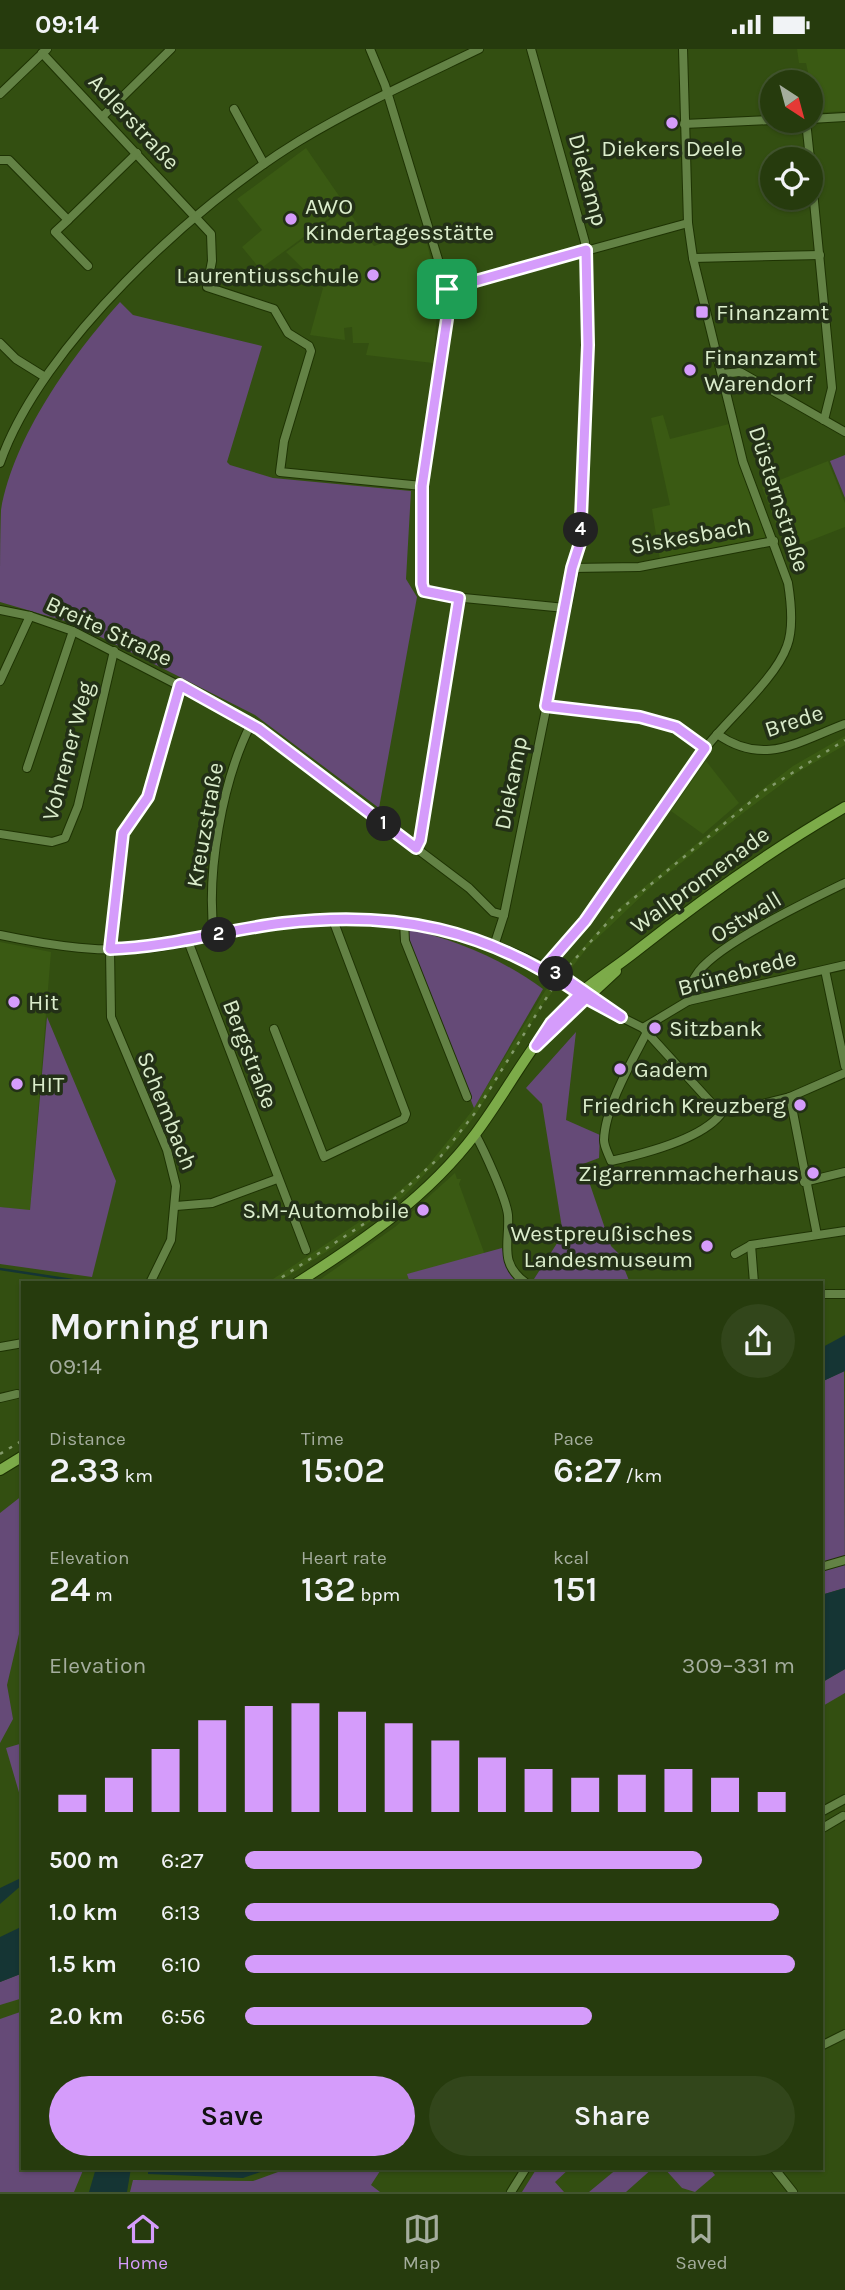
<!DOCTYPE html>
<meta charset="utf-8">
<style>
:root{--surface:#263b0d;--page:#32461b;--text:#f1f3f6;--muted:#a4ad9d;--line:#42552e;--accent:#d59cfb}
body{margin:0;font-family:Karla,sans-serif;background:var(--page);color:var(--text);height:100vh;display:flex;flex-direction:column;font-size:26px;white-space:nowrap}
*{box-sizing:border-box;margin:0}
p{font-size:23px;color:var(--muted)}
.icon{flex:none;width:38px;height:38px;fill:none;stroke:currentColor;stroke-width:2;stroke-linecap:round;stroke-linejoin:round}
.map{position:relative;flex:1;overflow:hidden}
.side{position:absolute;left:21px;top:1232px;width:802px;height:889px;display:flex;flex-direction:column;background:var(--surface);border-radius:0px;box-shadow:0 2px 5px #0004,0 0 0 2px var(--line)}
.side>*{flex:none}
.needle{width:46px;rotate:144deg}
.controls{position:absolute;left:760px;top:21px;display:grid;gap:14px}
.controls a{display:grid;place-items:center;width:63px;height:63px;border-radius:50%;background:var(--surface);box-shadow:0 2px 5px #0004,0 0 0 2px var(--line);font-size:35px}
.pin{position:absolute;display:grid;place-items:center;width:60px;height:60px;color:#fff;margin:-30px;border-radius:14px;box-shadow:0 4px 10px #0006}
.km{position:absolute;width:35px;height:35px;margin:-18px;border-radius:50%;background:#222;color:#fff;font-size:19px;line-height:35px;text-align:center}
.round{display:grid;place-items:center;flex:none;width:74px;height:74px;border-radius:37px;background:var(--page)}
.summary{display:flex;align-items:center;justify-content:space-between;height:119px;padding:0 28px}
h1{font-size:38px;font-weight:600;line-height:52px}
.figures{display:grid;grid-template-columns:repeat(3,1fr);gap:10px;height:119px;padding:7px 28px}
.figures div{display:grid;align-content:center}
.figures b{font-size:35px;font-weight:600}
.figures small{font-size:19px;font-weight:400}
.figures p{font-size:19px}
.chart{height:196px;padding:14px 28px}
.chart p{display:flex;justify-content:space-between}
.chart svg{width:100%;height:126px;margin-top:7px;stroke:var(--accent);stroke-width:6}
.button{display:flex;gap:14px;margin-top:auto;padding:14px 28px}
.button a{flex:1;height:80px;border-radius:42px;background:var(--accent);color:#111;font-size:28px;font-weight:600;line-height:80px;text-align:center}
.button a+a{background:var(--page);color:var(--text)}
ul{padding:0 28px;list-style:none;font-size:23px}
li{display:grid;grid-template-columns:112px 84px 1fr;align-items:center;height:52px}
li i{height:18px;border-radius:9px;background:var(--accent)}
.status{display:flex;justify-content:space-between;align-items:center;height:49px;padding:0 35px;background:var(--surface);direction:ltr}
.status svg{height:19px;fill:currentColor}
.menu{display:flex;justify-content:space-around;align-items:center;height:98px;border-top:2px solid var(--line);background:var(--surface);font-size:19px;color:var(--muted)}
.menu a{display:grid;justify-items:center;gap:4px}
.menu .current{color:var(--accent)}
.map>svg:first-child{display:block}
.built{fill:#3a5a13}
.green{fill:#654a77}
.water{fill:#153534}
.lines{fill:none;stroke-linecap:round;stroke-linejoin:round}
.stream{stroke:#153534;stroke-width:2.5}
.minor-casing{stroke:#1e3303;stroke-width:10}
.major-casing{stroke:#1e3303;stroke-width:12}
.minor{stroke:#638245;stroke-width:8}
.major{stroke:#7cab49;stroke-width:10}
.rail{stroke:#839a6a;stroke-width:2.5;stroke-dasharray:3.5 7;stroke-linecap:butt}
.route-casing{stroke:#fff;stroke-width:14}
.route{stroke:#d59cfb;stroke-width:9}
.poi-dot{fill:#d59cfb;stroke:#233017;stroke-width:2.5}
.labels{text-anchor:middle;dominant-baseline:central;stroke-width:7;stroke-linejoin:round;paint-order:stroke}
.street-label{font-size:23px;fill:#dbedcc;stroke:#233017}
.poi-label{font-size:23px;fill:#dbedcc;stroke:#233017;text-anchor:start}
</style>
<div class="status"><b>09:14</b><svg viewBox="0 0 49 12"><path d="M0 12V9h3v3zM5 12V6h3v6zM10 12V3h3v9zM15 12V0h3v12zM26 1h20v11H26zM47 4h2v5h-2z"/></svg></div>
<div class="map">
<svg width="845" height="2143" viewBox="0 0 845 2143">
<rect width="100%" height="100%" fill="#334f11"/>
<g class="built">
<path d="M797 0H845V62L811 64 810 33 806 14H799Z"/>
<path d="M306 99 346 157 260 220 242 198 262 181 237 150Z"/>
<path d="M346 159 374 197 423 180 439 240 433 314 366 306 369 294H353L352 278 344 279 345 291 310 286 323 239 286 203Z"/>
<path d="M663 366 670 390 729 375 739 416 768 488 660 511 652 460 670 456 651 369Z"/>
<path d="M828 412 845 454V478L786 501 762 438Z"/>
<path d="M845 687V696L798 723 743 764 651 838 588 898 543 955 476 1065 452 1097 404 1147 353 1186 277 1234H267L376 1162 426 1119 472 1062 545 942 615 862 764 739 793 717Z"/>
<path d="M706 712 739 754 703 785 671 762Z"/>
<path d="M0 893 51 903 30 1162 0 1158Z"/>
<path d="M455 1124 457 1130H461L459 1135 485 1206 408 1225 410 1234H315L395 1178Z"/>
</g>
<g class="green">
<path d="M120 253 133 266 262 297 227 413 230 416 273 429 411 442 406 530 417 548 379 759 255 666 75 575 0 553C0 523 0 490 1 461 14 387 71 308 120 253Z"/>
<path d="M845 406V449L830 412Z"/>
<path d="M409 880C456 891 504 911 543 940L474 1059 408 892Z"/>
<path d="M47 968 116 1132 92 1228 0 1215V1158L30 1161Z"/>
<path d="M576 983 566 1071 600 1086 599 1109 583 1115 611 1197 618 1204 630 1234H539L534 1230 563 1185 542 1055 526 1039Z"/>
<path d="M502 1199 509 1223 521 1234H410L407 1225Z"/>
<path d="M844 1322 845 1539 821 1546V1333Z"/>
<path d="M23 1446V1568L7 1636 13 1670 0 1694V1464Z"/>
<path d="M845 1620V1644L821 1658V1634Z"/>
<path d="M23 1694V1757L6 1699Z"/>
<path d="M23 1924V1949L0 1956V1933Z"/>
<path d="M23 1962V2119H84L74 2143H0V1970Z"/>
<path d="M289 2119H382L371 2136 380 2143H130L133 2131 253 2132Z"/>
<path d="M537 2119H570L555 2133 564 2143H522Z"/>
<path d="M618 2119H653L626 2143H589Z"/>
<path d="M664 2119H709L715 2126 695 2143 682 2139Z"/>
</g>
<g class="water">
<path d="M845 1286V1322L821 1333V1299Z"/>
<path d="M845 1539V1620L821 1634V1546Z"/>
<path d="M23 1828V1835L0 1855V1839Z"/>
<path d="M23 1877V1924L0 1933V1888Z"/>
<path d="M96 2119H131L127 2143H89Z"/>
<path d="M148 2119H272L243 2129 148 2125Z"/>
</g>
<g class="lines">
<g class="stream">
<path d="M0 1220 92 1234"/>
<path d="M216 1234H224"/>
</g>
<g class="minor-casing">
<g id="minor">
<path d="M370 0 385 36 447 240V270L422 437V535L424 542 433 546 565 559"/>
<path d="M42 4 211 185 212 212 207 238 274 260 288 284 309 297 311 302 284 392 280 423 422 437"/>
<path d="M0 45 47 0"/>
<path d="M234 60 264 115"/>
<path d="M103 67 171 0"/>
<path d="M810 70 845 68"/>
<path d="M806 72 810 110"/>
<path d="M684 75 772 71"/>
<path d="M0 111H9L68 171 137 104"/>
<path d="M810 111 832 339 824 371"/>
<path d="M68 171 55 183 88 217"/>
<path d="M693 209 820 206"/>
<path d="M447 240 688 174"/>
<path d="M0 294 16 310 45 328"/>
<path d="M722 325 740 323 845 383"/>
<path d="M0 414C41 296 194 156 299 92 357 57 419 29 479 0"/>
<path d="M572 519 639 518 774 492"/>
<path d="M0 561 30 567 73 582 240 668 416 799 469 839 493 863 504 866"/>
<path d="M0 632 30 567"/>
<path d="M546 657 640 668 676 678 705 699"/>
<path d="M717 685C764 718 797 693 845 675"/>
<path d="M27 719 73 582"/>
<path d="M0 785 52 793 65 789 78 757 114 602"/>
<path d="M416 799 420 791 459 549"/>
<path d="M404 872 405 892 467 1048"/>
<path d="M0 886C52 897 105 905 158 898 200 892 241 879 283 875 411 860 520 888 621 968"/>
<path d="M214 887C206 824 222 732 251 675"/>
<path d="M188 892 306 1201"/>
<path d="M494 897 504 866 580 494 585 405 588 296 585 193 531 0"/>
<path d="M544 919C604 852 651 773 704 701 727 670 775 631 787 597 794 579 791 553 788 534L743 413 693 209 688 174 683 0"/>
<path d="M825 921 845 1017"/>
<path d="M688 952C688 941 692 931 699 922 722 893 810 851 845 834"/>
<path d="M617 966 643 979 715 1058 732 1063 790 1048 845 1024"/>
<path d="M643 979 688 952 845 916"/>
<path d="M274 980 324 1108 404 1070 406 1065 333 871"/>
<path d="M647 983C632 1012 605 1058 604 1091 604 1098 609 1106 611 1112 643 1105 705 1090 723 1062"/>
<path d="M790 1048 817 1186"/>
<path d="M475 1085C484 1101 506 1149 508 1166 510 1194 498 1214 526 1234"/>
<path d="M804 1133 845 1123"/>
<path d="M176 1157 212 1154 277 1130"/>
<path d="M751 1196 754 1234"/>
<path d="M735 1205 751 1196 845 1182"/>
<path d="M150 1234 171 1191 176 1137 167 1101 111 968 110 900 123 784 148 748 180 636"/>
<path d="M821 1245H845"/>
<path d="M0 1298 23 1294"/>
<path d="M0 1349 17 1345"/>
<path d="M821 1518 845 1511"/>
<path d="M821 1763 845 1750"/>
<path d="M821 1780 843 1767"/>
<path d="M821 1997 845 1985"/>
<path d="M774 2119 793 2143"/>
<path d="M511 2143 526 2119"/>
</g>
</g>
<g class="major-casing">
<g id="major">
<path d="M559 975 616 922"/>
<path d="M297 1234C363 1192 428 1148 476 1084 506 1044 530 996 565 959 586 936 611 922 635 903 702 850 771 801 845 758"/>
<path d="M0 1421 23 1407"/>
</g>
</g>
<use href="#minor" class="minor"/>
<use href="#major" class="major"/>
<g class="rail">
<path d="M273 1234 373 1169 441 1107 475 1064 560 927 616 864 765 741 845 691"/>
<path d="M0 1405 23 1391"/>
</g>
</g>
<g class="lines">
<g class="route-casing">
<path id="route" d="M586 201 588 296 580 494 572 519 546 657 640 668 676 678 705 699 585 872 544 919 569 932 621 968 586 949 536 997 551 974 580 945C486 880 396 861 283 874 225 881 169 898 110 900L123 784 148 748 180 636 259 680 416 799 420 791 459 549 424 542 422 535V437L447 270V240Z"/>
</g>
<use href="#route" class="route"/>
</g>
<g class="poi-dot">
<circle cx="672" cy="74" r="7"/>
<circle cx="291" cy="170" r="7"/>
<circle cx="373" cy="226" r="7"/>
<rect x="695" y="256" width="14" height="14" rx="3.5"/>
<circle cx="690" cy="321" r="7"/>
<circle cx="14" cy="953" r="7"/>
<circle cx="655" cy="979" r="7"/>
<circle cx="620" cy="1020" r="7"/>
<circle cx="17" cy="1035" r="7"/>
<circle cx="800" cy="1056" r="7"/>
<circle cx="813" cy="1124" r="7"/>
<circle cx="423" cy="1161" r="7"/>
<circle cx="707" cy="1197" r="7"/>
</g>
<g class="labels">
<g class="street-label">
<text transform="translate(134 73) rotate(47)">Adlerstraße</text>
<text transform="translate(588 131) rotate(75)">Diekamp</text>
<text transform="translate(779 450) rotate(72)">Düsternstraße</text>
<text transform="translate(691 487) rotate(-10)">Siskesbach</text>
<text transform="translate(109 582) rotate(25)">Breite Straße</text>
<text transform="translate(794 672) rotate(-18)">Brede</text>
<text transform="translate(68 702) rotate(-75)">Vohrener Weg</text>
<text transform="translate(511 734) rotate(-79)">Diekamp</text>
<text transform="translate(205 776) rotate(-80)">Kreuzstraße</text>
<text transform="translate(700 831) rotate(-36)">Wallpromenade</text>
<text transform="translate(746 868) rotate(-31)">Ostwall</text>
<text transform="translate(737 924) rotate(-15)">Brünebrede</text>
<text transform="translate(250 1005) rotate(69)">Bergstraße</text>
<text transform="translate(167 1062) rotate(68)">Schembach</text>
</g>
<g class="poi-label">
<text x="672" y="99" text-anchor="middle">Diekers Deele</text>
<text x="305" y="157">AWO<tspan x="305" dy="26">Kindertagesstätte</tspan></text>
<text x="359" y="226" text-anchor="end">Laurentiusschule</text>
<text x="716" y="263">Finanzamt</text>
<text x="704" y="308">Finanzamt<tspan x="704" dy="26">Warendorf</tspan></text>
<text x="28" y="953">Hit</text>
<text x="669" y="979">Sitzbank</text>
<text x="634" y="1020">Gadem</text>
<text x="31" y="1035">HIT</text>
<text x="786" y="1056" text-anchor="end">Friedrich Kreuzberg</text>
<text x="799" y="1124" text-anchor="end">Zigarrenmacherhaus</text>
<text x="409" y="1161" text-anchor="end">S.M-Automobile</text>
<text x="693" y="1184" text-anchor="end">Westpreußisches<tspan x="693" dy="26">Landesmuseum</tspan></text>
</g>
</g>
</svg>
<div class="controls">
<a><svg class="needle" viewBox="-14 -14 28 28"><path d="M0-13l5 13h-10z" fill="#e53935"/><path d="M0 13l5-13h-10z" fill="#a4ad9d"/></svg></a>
<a><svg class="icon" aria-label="locate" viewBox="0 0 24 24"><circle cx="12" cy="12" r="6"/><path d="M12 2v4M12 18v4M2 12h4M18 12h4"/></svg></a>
</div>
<div class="pin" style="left:447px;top:240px;background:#1e9e55"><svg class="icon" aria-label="arrive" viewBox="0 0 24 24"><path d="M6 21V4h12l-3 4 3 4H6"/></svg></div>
<b class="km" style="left:384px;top:775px">1</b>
<b class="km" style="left:219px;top:886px">2</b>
<b class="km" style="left:556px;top:925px">3</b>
<b class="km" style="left:581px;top:481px">4</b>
<section class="side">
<div class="summary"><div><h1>Morning run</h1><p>09:14</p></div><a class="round"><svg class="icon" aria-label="share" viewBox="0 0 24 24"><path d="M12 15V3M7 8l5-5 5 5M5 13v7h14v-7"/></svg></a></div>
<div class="figures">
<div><p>Distance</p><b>2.33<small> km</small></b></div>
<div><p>Time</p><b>15:02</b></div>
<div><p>Pace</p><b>6:27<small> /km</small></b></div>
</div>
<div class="figures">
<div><p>Elevation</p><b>24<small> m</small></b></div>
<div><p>Heart rate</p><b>132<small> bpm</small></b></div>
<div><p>kcal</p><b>151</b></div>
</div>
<div class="chart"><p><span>Elevation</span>309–331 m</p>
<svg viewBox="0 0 160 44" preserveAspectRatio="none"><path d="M5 44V38M15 44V32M25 44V22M35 44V12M45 44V7M55 44V6M65 44V9M75 44V13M85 44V19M95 44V25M105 44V29M115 44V32M125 44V31M135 44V29M145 44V32M155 44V37"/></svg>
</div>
<ul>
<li><b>500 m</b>6:27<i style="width:83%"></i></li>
<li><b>1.0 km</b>6:13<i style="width:97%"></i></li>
<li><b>1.5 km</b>6:10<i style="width:100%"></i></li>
<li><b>2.0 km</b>6:56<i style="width:63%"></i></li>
</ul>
<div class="button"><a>Save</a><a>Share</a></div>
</section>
</div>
<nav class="menu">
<a class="current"><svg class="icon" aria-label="home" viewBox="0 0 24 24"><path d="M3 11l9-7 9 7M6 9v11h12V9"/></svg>Home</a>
<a><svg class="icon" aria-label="map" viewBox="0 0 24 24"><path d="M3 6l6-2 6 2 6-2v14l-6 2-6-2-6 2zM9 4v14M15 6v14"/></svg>Map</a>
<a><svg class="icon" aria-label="saved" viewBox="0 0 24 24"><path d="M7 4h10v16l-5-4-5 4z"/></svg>Saved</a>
</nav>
